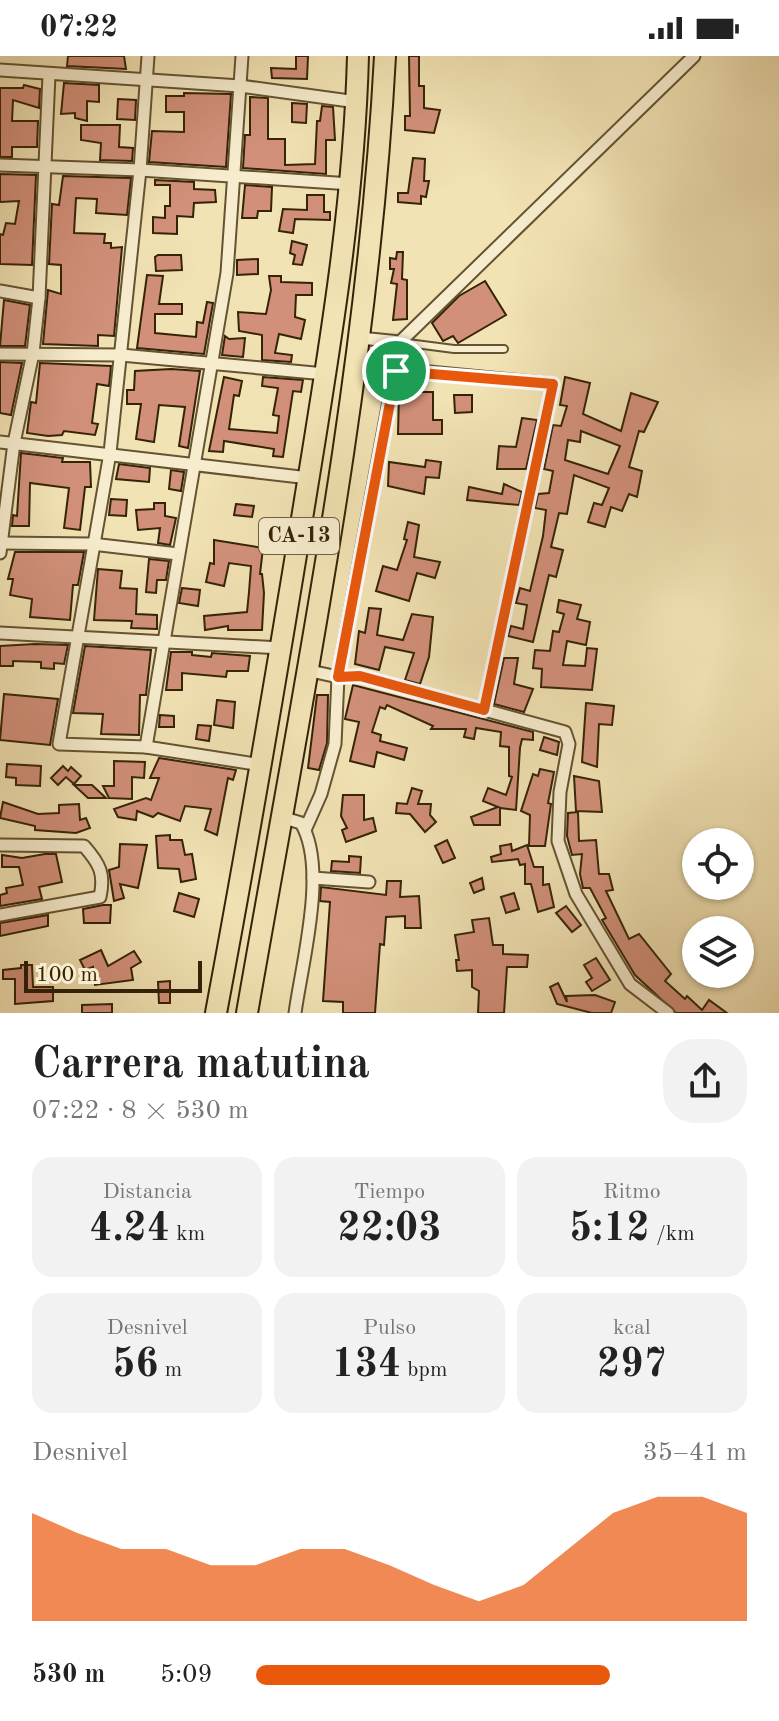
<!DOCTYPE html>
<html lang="es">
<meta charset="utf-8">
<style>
:root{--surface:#fff;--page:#f2f2f2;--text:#222;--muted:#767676;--accent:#ea580c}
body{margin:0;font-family:"Old Standard TT",serif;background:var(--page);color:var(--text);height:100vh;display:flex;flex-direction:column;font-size:30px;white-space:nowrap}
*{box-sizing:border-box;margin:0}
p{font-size:26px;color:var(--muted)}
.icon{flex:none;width:44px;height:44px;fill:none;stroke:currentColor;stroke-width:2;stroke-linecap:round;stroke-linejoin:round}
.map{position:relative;height:957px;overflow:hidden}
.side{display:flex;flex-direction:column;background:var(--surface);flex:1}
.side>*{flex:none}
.tools{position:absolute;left:682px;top:772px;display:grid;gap:16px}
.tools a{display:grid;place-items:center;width:72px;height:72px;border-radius:50%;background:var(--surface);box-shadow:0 2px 6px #0004;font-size:40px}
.scale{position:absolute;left:24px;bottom:20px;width:178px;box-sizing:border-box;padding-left:8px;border:4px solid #352307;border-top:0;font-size:22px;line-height:28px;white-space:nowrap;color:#352307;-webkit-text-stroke:6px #f7edce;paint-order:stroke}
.pin{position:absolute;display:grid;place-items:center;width:68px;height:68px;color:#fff;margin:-34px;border:4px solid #fff;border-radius:50%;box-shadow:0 2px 8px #0007}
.round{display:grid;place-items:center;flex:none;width:84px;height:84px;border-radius:32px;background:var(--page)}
.head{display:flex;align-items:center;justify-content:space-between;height:136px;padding:0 32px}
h1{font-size:44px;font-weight:700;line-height:60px}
.stats{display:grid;grid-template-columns:repeat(3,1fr);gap:12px;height:136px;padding:8px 32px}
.stats div{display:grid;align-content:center;border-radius:20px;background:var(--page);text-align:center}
.stats b{font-size:40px;font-weight:700}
.stats small{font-size:22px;font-weight:400}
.stats p{font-size:22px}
.chart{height:224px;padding:16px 32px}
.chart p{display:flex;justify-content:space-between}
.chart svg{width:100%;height:144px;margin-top:8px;fill:var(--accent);opacity:.7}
ul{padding:0 32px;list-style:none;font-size:26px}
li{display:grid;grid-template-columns:128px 96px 1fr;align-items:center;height:60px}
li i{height:20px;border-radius:10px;background:var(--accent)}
.status{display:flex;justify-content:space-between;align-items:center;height:56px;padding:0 40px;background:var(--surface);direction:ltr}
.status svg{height:22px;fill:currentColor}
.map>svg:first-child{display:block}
.building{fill:#d2907a;stroke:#352307;stroke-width:2;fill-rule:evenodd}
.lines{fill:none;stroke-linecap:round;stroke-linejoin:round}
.lane-casing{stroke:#645332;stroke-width:10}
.street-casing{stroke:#645332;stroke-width:15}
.highway-casing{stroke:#352307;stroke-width:24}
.lane{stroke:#f7edce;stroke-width:6}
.street{stroke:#f7edce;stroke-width:11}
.highway{stroke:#f2e3b4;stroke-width:20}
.route-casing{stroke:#fff;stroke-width:16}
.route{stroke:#ea580c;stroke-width:10}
.labels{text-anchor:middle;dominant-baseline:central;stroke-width:7;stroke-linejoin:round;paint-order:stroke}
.shield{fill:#f7edce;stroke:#6f6043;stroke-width:2}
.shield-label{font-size:22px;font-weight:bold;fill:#352307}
</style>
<div class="status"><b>07:22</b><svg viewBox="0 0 49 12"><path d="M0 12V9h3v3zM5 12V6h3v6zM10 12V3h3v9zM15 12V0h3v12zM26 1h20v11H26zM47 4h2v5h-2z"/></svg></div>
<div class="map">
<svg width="779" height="957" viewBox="0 0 779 957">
<rect width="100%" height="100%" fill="#f2e3b4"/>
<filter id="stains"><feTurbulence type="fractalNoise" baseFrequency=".0025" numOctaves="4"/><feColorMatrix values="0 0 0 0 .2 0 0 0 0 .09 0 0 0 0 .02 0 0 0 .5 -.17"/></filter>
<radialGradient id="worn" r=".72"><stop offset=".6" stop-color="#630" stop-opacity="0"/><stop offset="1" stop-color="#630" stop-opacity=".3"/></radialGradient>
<g class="building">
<path d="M68 0H124L126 13 67 10Z"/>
<path d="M296 0H308L307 23 272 22 271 12 296 13Z"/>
<path d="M409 0H419V30H424V52L440 54 434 77 405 74V60H410Z"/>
<path d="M64 27 99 29V46L87 45V65L75 62V57L61 58Z"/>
<path d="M24 29 40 33 39 52 13 44 12 65H38L37 91H12V101H0V32H23Z"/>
<path d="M184 37 231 38 226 111 149 106 152 75 184 76V56H166V40H184Z"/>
<path d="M250 41 268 42V83H285V109L315 108 317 65H320L322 50 333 51 335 84H326V118L243 112 245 79H250Z"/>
<path d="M118 43 136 44 135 64 117 63Z"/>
<path d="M292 47 307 48 306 67 292 66Z"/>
<path d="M81 69H120L119 91 133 92 132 105 100 104 101 87 81 84Z"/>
<path d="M413 102 425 103 424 125H429L426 141 421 140V148L398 146V137H408Z"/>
<path d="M0 118 36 119 32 209 0 208V178L3 179 6 167 15 168 19 145 0 146Z"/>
<path d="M63 120 131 122 127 159 96 157 97 143 76 142 74 177 105 178 104 187H111V192L122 191 114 280 98 279V290L43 288 48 234 61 238V209L49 208 52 148 59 149Z"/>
<path d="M155 124 194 126V133L215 134 216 146 194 147 193 161 177 160V178L153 177V161L165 162V150H170V129H155Z"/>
<path d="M245 129 272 131 271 155H258L257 162H242Z"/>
<path d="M307 139H324V156H330V164L295 163 293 177 279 175 283 153 307 154Z"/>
<path d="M292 185 307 189 302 209 293 208 295 199 290 197Z"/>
<path d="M397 196H403L402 223 407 224V263L393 264 397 228 391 227 394 213H390V202L396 203Z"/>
<path d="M158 199H181L182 214 156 215 155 201Z"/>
<path d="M258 203V218L237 219V204Z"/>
<path d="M147 219 163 220 159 248H182V258H155V277L196 281 197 266 203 267 207 246 213 247 204 298 137 292Z"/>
<path d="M269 220H281V226L312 227V239H296L295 261 305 264 301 283 279 278 275 297 292 299 291 306 262 304V279L239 275 238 256 266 258 271 234Z"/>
<path d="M485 225 506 259 458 287 453 280 443 285 432 267 459 240Z"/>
<path d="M4 244 30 249 25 290H0Z"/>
<path d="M225 280 229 283 245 282 243 301 222 299Z"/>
<path d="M0 306 22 307 11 359 0 357Z"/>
<path d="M40 307 111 310 109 330 97 328 92 367 98 368 95 379 64 375 62 379 48 380 27 377 31 346 36 347Z"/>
<path d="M171 313 200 315 188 392 179 390 185 351 159 349 154 386 136 383 141 348H127V334H134L135 315Z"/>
<path d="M224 321 242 325 239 340 234 339 229 373 277 377 279 360 273 359 278 332 262 330 263 321 303 324 301 336 293 335 283 401 273 400 274 393 224 385 223 396 209 395Z"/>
<path d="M565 321 590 327 583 358 621 375 631 337 658 346 644 376 639 375 629 411 642 415 637 441 629 438 622 455 611 451 605 471 588 466 594 447 602 449 609 432 574 419 567 458 559 457 551 491 563 494 556 521 549 519 533 586 508 580 511 570 523 573 527 549 516 547 520 532 530 535 543 480 546 454 535 452 538 438 549 437 553 415 544 413 553 369 561 370 567 350 560 349ZM581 375 620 390 608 418 565 404 568 384 580 386Z"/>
<path d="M399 336H433V364H442V378H398Z"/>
<path d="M454 339H472V356L455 357Z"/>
<path d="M522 362 537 364 526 413H497L499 390 516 391Z"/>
<path d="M21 397 63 402 62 406H90L91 431H85L80 474 64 472 69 432 30 427 29 470H12L13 459 17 460Z"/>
<path d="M426 404 441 406 439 422 426 421 424 438 388 430 389 406 425 411Z"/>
<path d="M119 408 150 412 149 426 116 423Z"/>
<path d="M171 414 184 416 181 435 169 433Z"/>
<path d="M504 428 522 436 519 449 467 444 469 431 502 438Z"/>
<path d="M111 443 127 444 126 460 109 459Z"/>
<path d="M154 447H165V460L176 462 170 489 158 487 160 472 138 474 136 454 154 453Z"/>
<path d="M236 448 254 450 252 461 234 459Z"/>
<path d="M408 466 419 469 414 501 440 506 435 522 417 517 409 545 376 535 383 510 397 514 407 484 404 483Z"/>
<path d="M214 484 263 492 260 518H262L264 537 262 574H228V570L205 574 204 560 247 556 249 536 251 510 229 507 224 530 206 526 210 507 214 508Z"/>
<path d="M15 496H84L78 529H73L70 564 30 561 32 543 10 539 13 523H8Z"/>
<path d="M149 503 169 505 166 524H157L156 537 146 536Z"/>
<path d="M98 513 122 515 120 532 137 533 136 558 157 559V573L131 572 132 565 94 564Z"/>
<path d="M182 532 200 534 198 550 179 547Z"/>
<path d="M559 544 581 549 577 563 590 566 586 589 567 585 563 609 585 610 587 592 597 593 592 634 541 631 542 613 533 612 535 594 550 595 553 575 559 576 564 558 557 556Z"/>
<path d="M369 552 381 553 377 579 403 584 412 558 433 561 429 601 420 628 405 624 414 597 385 591 379 614 355 608 359 575 365 577Z"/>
<path d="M35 588 68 589 64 608 54 607V613L41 612V606L13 605V610H0V590Z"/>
<path d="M85 590 151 594 146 639H140L139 679 101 678 103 658 73 657Z"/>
<path d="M171 596H192V599L211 601 212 597 250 600 248 615H227L226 621 182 617V634H166Z"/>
<path d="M504 602H518L514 628 533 633 524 656 494 648Z"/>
<path d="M353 629 533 676V684L522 683 520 692 516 754 500 752V769H474L471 761 498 751 483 745 488 732 506 739 512 721 509 720V691L500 690 501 676 476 672 474 683 464 681 466 673H431L433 670 387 649 385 653 380 651 372 676 381 679 380 685 407 692 404 704 377 696 374 711 350 705 359 666 345 663Z"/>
<path d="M4 638 58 643 50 689 0 684Z"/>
<path d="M317 639H328L327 687 319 714 308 712Z"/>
<path d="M217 644 235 646 233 672 214 669Z"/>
<path d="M586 647 614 650 612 669 599 668 597 711 582 706Z"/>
<path d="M160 659 174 660V671H159Z"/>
<path d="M198 669 211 670 209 685 196 683Z"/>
<path d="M544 681 559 686 557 699 540 694Z"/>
<path d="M159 702 236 714 233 724 228 722 217 779 205 774 211 753 185 750 180 765 158 757 153 761 137 755 136 764 118 761 114 753 146 742 151 744 159 722H150Z"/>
<path d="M114 705 145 706 144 722 132 721V743L109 742 103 730H114Z"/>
<path d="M7 708 41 710 40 730 16 729V722L6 721Z"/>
<path d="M63 710 68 715 71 711 81 720 74 728 66 721 58 729 51 722Z"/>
<path d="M540 713 554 716 548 747 551 748 545 790H529L530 759 521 755 533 718 538 720Z"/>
<path d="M574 720 599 725 602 756 576 755Z"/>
<path d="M74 729H92L106 742H88Z"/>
<path d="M412 732 422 735 418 748H431L430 759 436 766 425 776 410 758 396 757 397 747 407 748Z"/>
<path d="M343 739H364V764L373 762 376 775 346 786 342 774 347 772 341 760Z"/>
<path d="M3 746 38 758 59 757V749L79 748 80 764 86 762 90 772 76 777 35 774V770L0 762Z"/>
<path d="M578 756 579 785 596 784 599 818H609L613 834 606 835 629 883 639 878 671 918 665 925 685 943 687 940 702 954 709 944 727 957H676L635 919 602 864 606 862 590 832H583L580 818 582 798 572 799 567 780 568 757Z"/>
<path d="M170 779V784H182L185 799 192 798 196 823 181 826 179 813 158 812 156 780Z"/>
<path d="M447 784 455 802 443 807 435 790Z"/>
<path d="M120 788 147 789 138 832 120 828 124 842 114 845 109 814 119 811Z"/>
<path d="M511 788 512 795 527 789 534 811H543V829L549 828 554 851 538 856 531 828H525V808L520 809 518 803 492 806 491 801 501 798 500 790Z"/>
<path d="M45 798H56L62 826 39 831 42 843 0 850V839L7 837 6 832 23 829 19 811H2V799L22 802Z"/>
<path d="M349 800 361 801 360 817 331 815 332 805 349 806Z"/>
<path d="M482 822 484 833 474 837 470 827Z"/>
<path d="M387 825H401L400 841 419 840 421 872H405V860L386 861 384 889 380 888 375 957H343V946L323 945 330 846 320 845 321 831 386 839Z"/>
<path d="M179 837 199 843 194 861 174 855Z"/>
<path d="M514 837 519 853 506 857 501 841Z"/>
<path d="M103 849H111L110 867H84L83 853Z"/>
<path d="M566 850 581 869 572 876 556 857Z"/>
<path d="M48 859V870L0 880V867Z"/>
<path d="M489 862 493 889H503V898L528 899 527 911H507L504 957H478L479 935 472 931V914L457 915 456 904H459L455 879 474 876 472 864Z"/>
<path d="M101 894 108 910 134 895 141 906 131 912 133 924 95 929 93 911 85 914 80 904Z"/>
<path d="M596 902 610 924 592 935 586 926 592 922 584 909Z"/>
<path d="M21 909H32L33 931H53V945L15 948V923H3V914L21 912Z"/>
<path d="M170 925V947H159L158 926Z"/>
<path d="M558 927 567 946 566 940 595 939 615 946 611 957H592L557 948 550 931Z"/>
<path d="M112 948V957H82V949Z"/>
</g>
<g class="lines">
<g class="lane-casing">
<path id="lane" d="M400 286 454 293H504"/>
</g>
<g class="street-casing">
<g id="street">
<path d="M148 0 140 114 110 397 59 688 146 691 262 709"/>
<path d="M0 14 240 30 357 46"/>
<path d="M0 109 140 114 351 128"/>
<path d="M0 235 39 242"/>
<path d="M360 282 400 286 694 0"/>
<path d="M0 298 121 299 325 318"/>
<path d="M357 309 553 328 484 654"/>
<path d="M0 386 309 422"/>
<path d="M0 487 92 488 178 498"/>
<path d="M0 497 14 387 33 297 39 242 49 19"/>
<path d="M0 577 281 592"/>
<path d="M306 614 338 621 360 620 565 676 569 688 560 736 558 785 576 838 630 928 668 957"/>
<path d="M146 691 227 217 242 0"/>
<path d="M281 761 301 767C328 812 302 906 295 957"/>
<path d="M305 774 321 738 335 688 338 621 400 286"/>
<path d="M0 789 84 790C100 808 105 818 100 841L0 859"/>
<path d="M313 822 369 826"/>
</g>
</g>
<g class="highway-casing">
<g id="highway">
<path d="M216 957C248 786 277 616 305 444 329 296 354 150 358 0"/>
<path d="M247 957C302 640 368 322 385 0"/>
</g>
</g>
<use href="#lane" class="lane"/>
<use href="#street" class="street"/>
<use href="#highway" class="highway"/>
</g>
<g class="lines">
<g class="route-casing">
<path id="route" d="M396 315 553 328 484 654 360 620 338 621Z"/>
</g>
<use href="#route" class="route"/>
</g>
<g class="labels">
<rect class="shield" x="259" y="462" width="80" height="36" rx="6"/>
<g class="shield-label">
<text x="299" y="480">CA-13</text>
</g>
</g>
<rect width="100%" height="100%" filter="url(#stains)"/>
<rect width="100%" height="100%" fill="url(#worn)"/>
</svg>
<div class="tools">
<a><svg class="icon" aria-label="locate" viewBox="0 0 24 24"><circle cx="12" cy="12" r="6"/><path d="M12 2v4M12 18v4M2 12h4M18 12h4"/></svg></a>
<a><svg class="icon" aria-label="layers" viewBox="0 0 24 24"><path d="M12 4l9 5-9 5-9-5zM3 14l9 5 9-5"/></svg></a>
</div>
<div class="scale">100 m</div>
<div class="pin" style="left:396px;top:315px;background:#1e9e55"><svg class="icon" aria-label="arrive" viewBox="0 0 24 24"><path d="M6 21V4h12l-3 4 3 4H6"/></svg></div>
</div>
<section class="side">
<div class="head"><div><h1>Carrera matutina</h1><p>07:22 · 8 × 530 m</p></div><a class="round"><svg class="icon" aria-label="share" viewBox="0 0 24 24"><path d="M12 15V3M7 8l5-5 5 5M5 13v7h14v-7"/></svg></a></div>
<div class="stats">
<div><p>Distancia</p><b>4.24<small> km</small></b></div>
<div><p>Tiempo</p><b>22:03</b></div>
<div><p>Ritmo</p><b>5:12<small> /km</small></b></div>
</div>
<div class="stats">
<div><p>Desnivel</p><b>56<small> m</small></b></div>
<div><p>Pulso</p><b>134<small> bpm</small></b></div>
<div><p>kcal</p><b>297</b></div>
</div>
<div class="chart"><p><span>Desnivel</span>35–41 m</p>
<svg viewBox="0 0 160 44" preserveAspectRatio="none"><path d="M0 44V11L10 17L20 22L30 22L40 27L50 27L60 22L70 22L80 27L90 33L100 38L110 33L120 22L130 11L140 6L150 6L160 11V44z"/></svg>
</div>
<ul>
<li><b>530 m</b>5:09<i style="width:72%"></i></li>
</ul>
</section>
